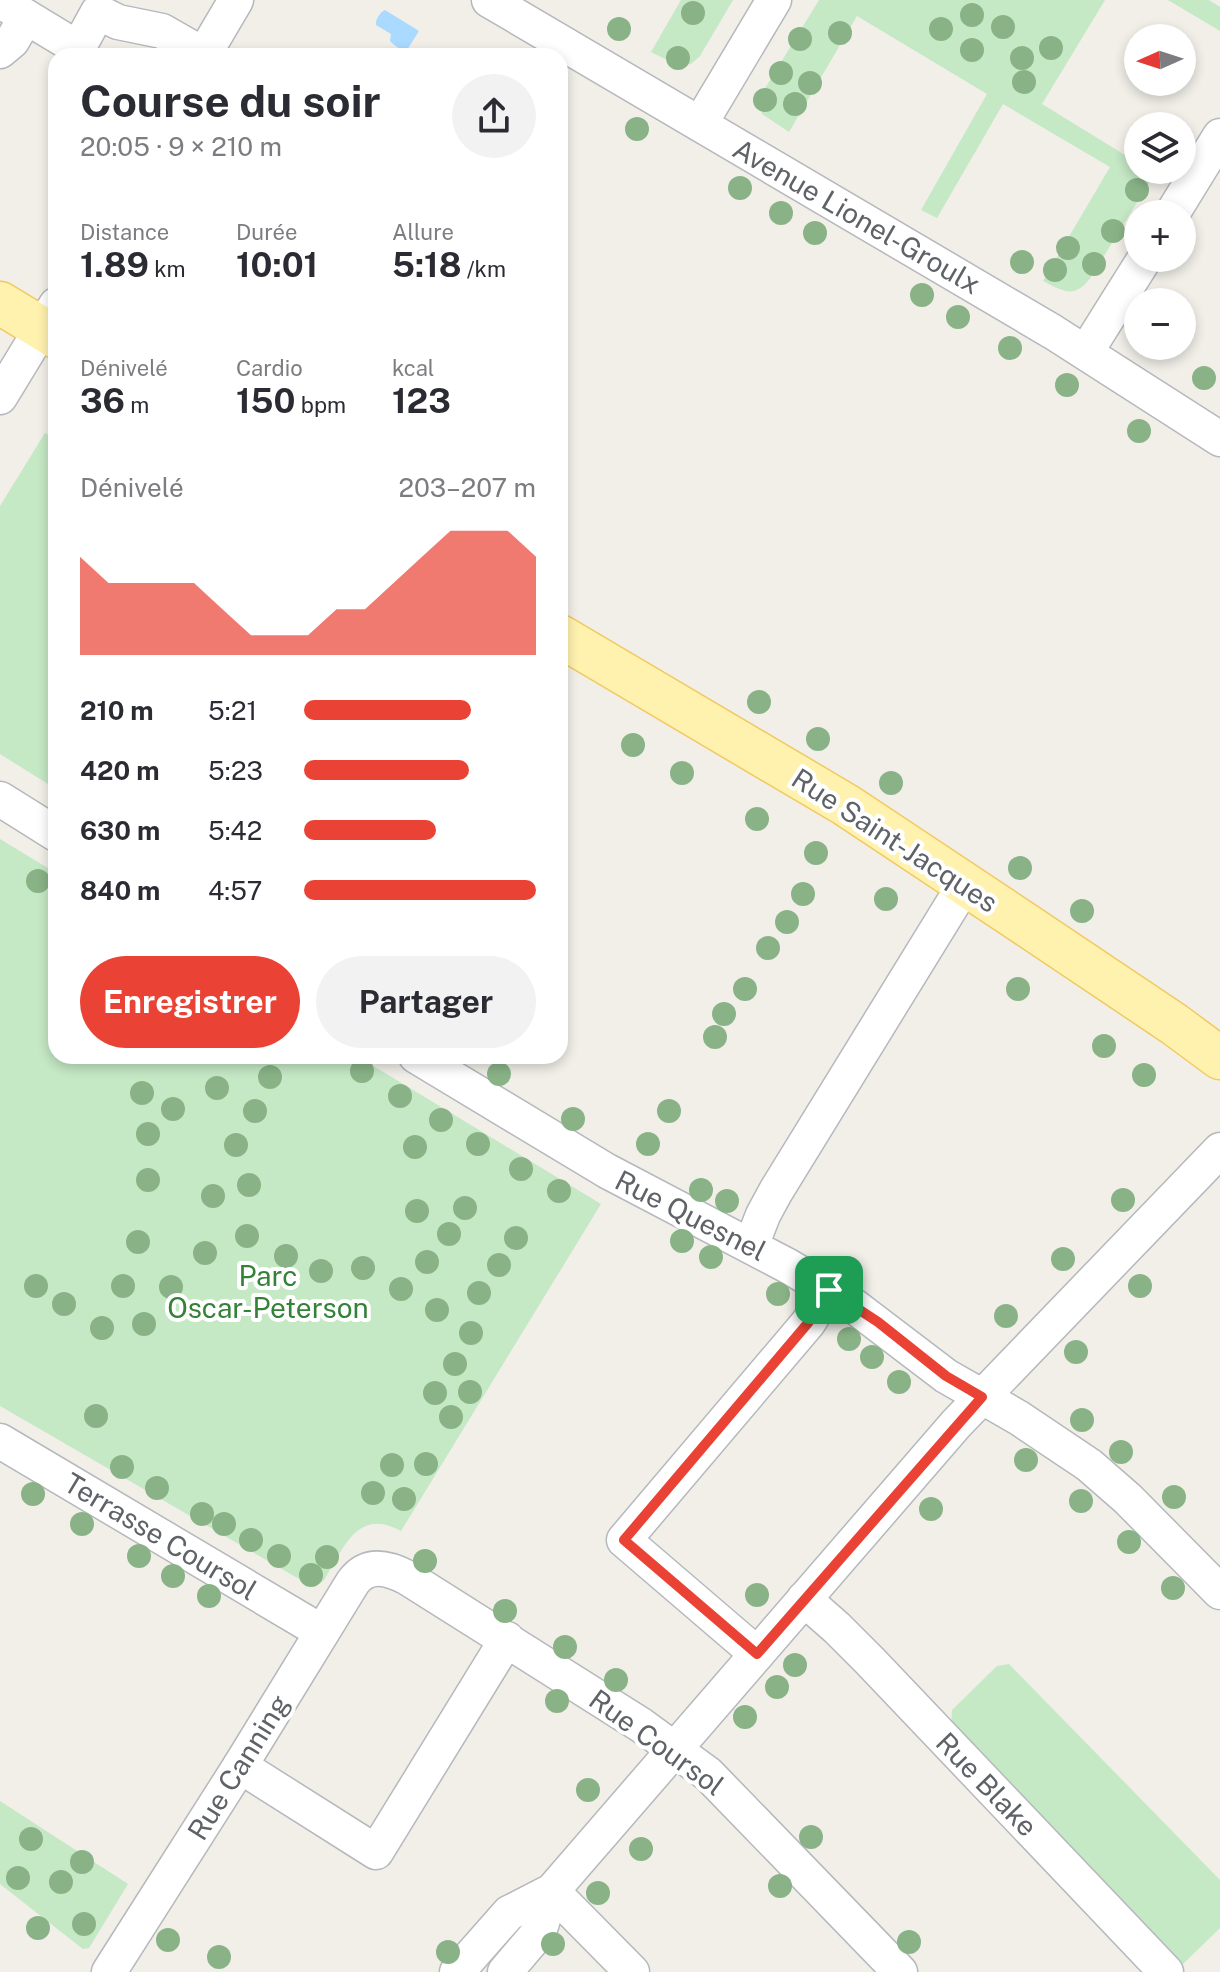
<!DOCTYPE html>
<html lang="fr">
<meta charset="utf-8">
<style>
:root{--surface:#fff;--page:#f2f2f3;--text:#2b2b33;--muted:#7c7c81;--accent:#ea4335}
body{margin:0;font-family:"Public Sans",sans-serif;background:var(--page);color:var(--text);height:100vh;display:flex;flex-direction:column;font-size:30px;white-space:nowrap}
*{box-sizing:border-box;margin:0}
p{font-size:26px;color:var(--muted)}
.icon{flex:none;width:44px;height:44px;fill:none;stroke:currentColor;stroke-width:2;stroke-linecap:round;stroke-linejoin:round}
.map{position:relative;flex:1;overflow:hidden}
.sheet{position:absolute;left:48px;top:48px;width:520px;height:1016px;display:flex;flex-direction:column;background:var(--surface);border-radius:24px;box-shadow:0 4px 12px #0003}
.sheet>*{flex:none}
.needle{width:52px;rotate:267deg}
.tools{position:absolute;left:1124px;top:24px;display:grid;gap:16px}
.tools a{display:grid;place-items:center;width:72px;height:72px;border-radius:50%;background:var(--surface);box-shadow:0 4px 12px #0003;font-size:40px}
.pin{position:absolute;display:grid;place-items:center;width:68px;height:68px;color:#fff;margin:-34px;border-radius:16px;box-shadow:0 4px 12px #0006}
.round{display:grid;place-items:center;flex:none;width:84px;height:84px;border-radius:42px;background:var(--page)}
.summary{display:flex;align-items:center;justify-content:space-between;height:136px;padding:0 32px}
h1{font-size:44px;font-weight:700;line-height:60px}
.stats{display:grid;grid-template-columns:repeat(3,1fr);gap:12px;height:136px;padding:8px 32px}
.stats div{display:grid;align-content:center}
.stats b{font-size:34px;font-weight:700}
.stats small{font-size:22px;font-weight:400}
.stats p{font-size:22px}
.chart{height:224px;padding:16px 32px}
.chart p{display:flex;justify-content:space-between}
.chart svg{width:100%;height:144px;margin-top:8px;fill:var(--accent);opacity:.7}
.cta{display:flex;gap:16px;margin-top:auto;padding:16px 32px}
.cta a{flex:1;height:92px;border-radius:48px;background:var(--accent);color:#fff;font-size:32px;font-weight:700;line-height:92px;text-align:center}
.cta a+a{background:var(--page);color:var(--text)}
ul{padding:0 32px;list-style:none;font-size:26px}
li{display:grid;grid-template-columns:128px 96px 1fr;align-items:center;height:60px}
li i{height:20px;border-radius:10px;background:var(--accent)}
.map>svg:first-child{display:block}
.green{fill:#c5e8c5}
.water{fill:#aadaff}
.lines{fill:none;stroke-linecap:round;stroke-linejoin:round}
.minor-casing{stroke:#b5b8bc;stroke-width:37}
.major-casing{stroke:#f2c960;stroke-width:45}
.minor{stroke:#fff;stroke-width:34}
.major{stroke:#fff2af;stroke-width:42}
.tree{fill:#89b387}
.route-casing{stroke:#fff;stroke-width:16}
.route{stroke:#ea4335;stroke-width:10}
.labels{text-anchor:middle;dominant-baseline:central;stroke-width:8;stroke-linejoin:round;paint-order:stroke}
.street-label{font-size:28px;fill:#5f6368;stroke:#fff}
.park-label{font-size:28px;fill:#348238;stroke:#fff}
</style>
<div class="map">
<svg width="1220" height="1972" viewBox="0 0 1220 1972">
<rect width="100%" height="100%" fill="#f1efe8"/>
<g class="green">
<path d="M681 0H733L700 56 691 64 679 66 651 52Z"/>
<path d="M819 0H1105L1042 104 1138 163V170H1149L1155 173 1091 277C1075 299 1064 292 1043 281L1110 167 1003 104 937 218 921 210 987 94 857 16 789 132 762 114 760 104 764 90Z"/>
<path d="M1168 0H1209L1220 7V31Z"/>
<path d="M45 433 56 439V789L0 754V506Z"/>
<path d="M0 839 56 873V1056H357L601 1204 401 1531C357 1507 344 1548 324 1580 319 1585 313 1586 306 1583L0 1406Z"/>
<path d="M1009 1664 1220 1880V1928L1181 1966 951 1725 952 1710 997 1666Z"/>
<path d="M0 1801 128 1884 89 1948 83 1949 0 1884Z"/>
</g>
<path class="water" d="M385 10 419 31 407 50C401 51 394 45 390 41L391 34 376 25C375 20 380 12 385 10Z"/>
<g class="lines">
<g class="minor-casing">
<g id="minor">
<path d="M489 0 1053 332 1220 439"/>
<path d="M0 1 71 44H79L82 41 98 12 118 22 162 31 204 55"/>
<path d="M0 51 12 41 26 17"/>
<path d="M203 56 236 0"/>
<path d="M700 124 774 0"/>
<path d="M1172 214 1220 136"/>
<path d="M1086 352 1145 258"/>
<path d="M0 397 56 305"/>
<path d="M0 799 56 834"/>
<path d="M416 1056 607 1171 788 1266 850 1303 946 1376 1019 1418 1089 1465 1128 1499 1220 1592"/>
<path d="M751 1246 763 1215 776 1191 965 884"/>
<path d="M0 1441 322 1632"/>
<path d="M804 1599 837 1628 870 1661 1166 1972"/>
<path d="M757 1654 624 1540 808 1323 829 1290"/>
<path d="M240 1766 376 1852 507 1639"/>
<path d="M552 1891 632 1972"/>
<path d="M109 1972 240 1766 353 1582C368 1562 389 1568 408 1578L641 1725 708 1774 900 1972"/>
<path d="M457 1972 509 1913 552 1891 956 1424 1220 1150"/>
<path d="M505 1972 539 1932 552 1891"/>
</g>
</g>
<g class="major-casing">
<g id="major">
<path d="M0 303 56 337"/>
<path d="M560 636 846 805 1019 920 1174 1024 1220 1058"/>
</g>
</g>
<use href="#minor" class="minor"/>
<use href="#major" class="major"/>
</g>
<g class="tree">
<circle cx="693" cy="13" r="12"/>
<circle cx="972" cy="15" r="12"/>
<circle cx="1003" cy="27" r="12"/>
<circle cx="619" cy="29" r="12"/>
<circle cx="941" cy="29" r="12"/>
<circle cx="840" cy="33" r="12"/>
<circle cx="800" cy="39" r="12"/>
<circle cx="1051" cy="48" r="12"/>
<circle cx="972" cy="50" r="12"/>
<circle cx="678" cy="58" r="12"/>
<circle cx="1022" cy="58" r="12"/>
<circle cx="781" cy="73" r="12"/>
<circle cx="1024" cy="82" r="12"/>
<circle cx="810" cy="83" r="12"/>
<circle cx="765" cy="100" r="12"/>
<circle cx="795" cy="104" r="12"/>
<circle cx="637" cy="129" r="12"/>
<circle cx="740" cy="188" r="12"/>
<circle cx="1137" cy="190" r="12"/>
<circle cx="781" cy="213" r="12"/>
<circle cx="1113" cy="231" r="12"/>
<circle cx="815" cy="233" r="12"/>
<circle cx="1068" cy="248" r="12"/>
<circle cx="1022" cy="262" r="12"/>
<circle cx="1094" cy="264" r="12"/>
<circle cx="1055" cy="270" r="12"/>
<circle cx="922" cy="295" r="12"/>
<circle cx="958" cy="317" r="12"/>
<circle cx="1010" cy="348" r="12"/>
<circle cx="1204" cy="378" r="12"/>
<circle cx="1067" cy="385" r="12"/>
<circle cx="1139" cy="431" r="12"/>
<circle cx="759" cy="702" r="12"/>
<circle cx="818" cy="739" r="12"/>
<circle cx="633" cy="745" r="12"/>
<circle cx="682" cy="773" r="12"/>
<circle cx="891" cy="783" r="12"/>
<circle cx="757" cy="819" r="12"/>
<circle cx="816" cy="853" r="12"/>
<circle cx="1020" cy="868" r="12"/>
<circle cx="38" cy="881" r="12"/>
<circle cx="803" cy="894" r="12"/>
<circle cx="886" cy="899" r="12"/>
<circle cx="1082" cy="911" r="12"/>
<circle cx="787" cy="922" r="12"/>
<circle cx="768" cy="948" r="12"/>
<circle cx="745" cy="989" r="12"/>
<circle cx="1018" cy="989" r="12"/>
<circle cx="724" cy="1014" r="12"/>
<circle cx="715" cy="1037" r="12"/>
<circle cx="1104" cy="1046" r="12"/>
<circle cx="362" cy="1071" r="12"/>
<circle cx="499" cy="1074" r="12"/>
<circle cx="1144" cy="1075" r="12"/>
<circle cx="270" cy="1077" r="12"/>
<circle cx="217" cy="1088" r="12"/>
<circle cx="142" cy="1093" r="12"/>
<circle cx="400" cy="1096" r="12"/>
<circle cx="173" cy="1109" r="12"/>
<circle cx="255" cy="1111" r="12"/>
<circle cx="669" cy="1111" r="12"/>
<circle cx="573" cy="1119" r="12"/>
<circle cx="441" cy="1120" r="12"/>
<circle cx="148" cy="1134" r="12"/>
<circle cx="478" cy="1144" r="12"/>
<circle cx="648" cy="1144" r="12"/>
<circle cx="236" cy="1145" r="12"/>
<circle cx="415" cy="1147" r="12"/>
<circle cx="521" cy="1169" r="12"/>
<circle cx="148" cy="1180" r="12"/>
<circle cx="249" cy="1185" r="12"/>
<circle cx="701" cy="1190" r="12"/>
<circle cx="559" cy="1191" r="12"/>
<circle cx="213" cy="1196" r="12"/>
<circle cx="1123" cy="1200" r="12"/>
<circle cx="727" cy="1201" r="12"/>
<circle cx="465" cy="1208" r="12"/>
<circle cx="417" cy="1211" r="12"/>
<circle cx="449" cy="1234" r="12"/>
<circle cx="247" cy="1236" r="12"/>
<circle cx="516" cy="1238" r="12"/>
<circle cx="682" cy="1241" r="12"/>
<circle cx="138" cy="1242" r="12"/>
<circle cx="205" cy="1253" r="12"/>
<circle cx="286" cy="1256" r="12"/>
<circle cx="711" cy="1257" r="12"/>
<circle cx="1063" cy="1259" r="12"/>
<circle cx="427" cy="1262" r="12"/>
<circle cx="499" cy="1265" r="12"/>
<circle cx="363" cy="1268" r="12"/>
<circle cx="846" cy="1268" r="12"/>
<circle cx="321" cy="1271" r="12"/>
<circle cx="36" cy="1286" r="12"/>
<circle cx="123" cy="1286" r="12"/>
<circle cx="1140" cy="1286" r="12"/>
<circle cx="171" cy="1287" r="12"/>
<circle cx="401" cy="1289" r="12"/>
<circle cx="479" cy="1293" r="12"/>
<circle cx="778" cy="1294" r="12"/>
<circle cx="64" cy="1304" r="12"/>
<circle cx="437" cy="1310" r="12"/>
<circle cx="1006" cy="1316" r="12"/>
<circle cx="144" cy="1324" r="12"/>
<circle cx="102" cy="1328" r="12"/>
<circle cx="471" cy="1333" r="12"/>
<circle cx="849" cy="1339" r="12"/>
<circle cx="1076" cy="1352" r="12"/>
<circle cx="872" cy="1357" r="12"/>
<circle cx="455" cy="1364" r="12"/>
<circle cx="899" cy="1382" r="12"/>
<circle cx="470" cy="1392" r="12"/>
<circle cx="435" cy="1393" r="12"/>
<circle cx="96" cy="1416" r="12"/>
<circle cx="451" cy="1417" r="12"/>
<circle cx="1082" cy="1420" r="12"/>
<circle cx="1121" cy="1452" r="12"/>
<circle cx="1026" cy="1460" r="12"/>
<circle cx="426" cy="1464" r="12"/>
<circle cx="392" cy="1465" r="12"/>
<circle cx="122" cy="1467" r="12"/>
<circle cx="157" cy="1488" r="12"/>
<circle cx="373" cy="1493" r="12"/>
<circle cx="33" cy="1494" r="12"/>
<circle cx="1174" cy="1497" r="12"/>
<circle cx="404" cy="1499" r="12"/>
<circle cx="1081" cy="1501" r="12"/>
<circle cx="931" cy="1509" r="12"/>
<circle cx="202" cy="1514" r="12"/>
<circle cx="82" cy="1524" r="12"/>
<circle cx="224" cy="1524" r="12"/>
<circle cx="251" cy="1540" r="12"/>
<circle cx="1129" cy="1542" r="12"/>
<circle cx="139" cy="1556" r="12"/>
<circle cx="279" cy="1556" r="12"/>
<circle cx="327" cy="1557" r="12"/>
<circle cx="425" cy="1561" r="12"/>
<circle cx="311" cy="1575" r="12"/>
<circle cx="173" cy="1576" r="12"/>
<circle cx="1173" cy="1588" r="12"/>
<circle cx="757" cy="1595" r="12"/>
<circle cx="209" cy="1596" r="12"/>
<circle cx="505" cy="1611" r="12"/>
<circle cx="565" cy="1647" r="12"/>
<circle cx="795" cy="1665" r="12"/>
<circle cx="616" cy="1680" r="12"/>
<circle cx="777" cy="1687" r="12"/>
<circle cx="557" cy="1701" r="12"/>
<circle cx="745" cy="1717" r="12"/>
<circle cx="588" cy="1790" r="12"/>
<circle cx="811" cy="1837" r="12"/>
<circle cx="31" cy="1839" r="12"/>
<circle cx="641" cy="1849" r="12"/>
<circle cx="82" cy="1862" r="12"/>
<circle cx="18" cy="1878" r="12"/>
<circle cx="61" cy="1882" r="12"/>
<circle cx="780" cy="1886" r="12"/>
<circle cx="598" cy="1893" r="12"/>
<circle cx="84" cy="1924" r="12"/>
<circle cx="38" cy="1928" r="12"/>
<circle cx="168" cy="1940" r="12"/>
<circle cx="909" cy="1942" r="12"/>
<circle cx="553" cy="1944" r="12"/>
<circle cx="448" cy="1952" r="12"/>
<circle cx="219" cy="1957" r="12"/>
</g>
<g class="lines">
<g class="route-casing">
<path id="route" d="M829 1290 878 1322 946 1376 982 1397 757 1654 624 1540 808 1323Z"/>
</g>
<use href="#route" class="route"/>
</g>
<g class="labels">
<g class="street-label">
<text transform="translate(857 216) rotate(30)">Avenue Lionel-Groulx</text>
<text transform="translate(895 840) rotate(33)">Rue Saint-Jacques</text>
<text transform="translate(691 1215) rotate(27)">Rue Quesnel</text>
<text transform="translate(161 1536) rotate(31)">Terrasse Coursol</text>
<text transform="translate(657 1742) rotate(36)">Rue Coursol</text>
<text transform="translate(238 1767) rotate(-58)">Rue Canning</text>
<text transform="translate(987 1784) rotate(46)">Rue Blake</text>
</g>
<g class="park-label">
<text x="268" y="1275">Parc<tspan x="268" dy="32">Oscar-Peterson</tspan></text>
</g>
</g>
</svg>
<div class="tools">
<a><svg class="needle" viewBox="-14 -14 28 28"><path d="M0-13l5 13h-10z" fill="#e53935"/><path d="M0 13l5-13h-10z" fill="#7c7c81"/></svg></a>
<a><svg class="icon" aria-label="layers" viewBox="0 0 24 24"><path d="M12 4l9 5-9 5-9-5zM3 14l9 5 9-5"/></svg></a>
<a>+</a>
<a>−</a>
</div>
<div class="pin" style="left:829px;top:1290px;background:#1e9e55"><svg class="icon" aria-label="arrive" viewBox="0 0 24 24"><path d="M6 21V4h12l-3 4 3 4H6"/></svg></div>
<section class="sheet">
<div class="summary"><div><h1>Course du soir</h1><p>20:05 · 9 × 210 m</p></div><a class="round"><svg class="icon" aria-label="share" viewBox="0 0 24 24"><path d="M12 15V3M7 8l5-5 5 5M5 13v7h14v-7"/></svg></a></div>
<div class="stats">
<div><p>Distance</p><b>1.89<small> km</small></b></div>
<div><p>Durée</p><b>10:01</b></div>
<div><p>Allure</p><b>5:18<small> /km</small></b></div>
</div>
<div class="stats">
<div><p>Dénivelé</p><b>36<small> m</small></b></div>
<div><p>Cardio</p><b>150<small> bpm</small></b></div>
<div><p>kcal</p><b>123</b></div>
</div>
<div class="chart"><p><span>Dénivelé</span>203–207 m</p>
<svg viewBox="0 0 160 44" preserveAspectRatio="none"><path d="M0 44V14L10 22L20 22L30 22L40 22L50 30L60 38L70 38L80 38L90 30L100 30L110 22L120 14L130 6L140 6L150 6L160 14V44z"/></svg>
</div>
<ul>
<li><b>210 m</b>5:21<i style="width:72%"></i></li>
<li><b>420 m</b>5:23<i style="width:71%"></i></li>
<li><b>630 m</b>5:42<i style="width:57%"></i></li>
<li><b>840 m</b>4:57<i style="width:100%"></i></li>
</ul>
<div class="cta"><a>Enregistrer</a><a>Partager</a></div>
</section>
</div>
